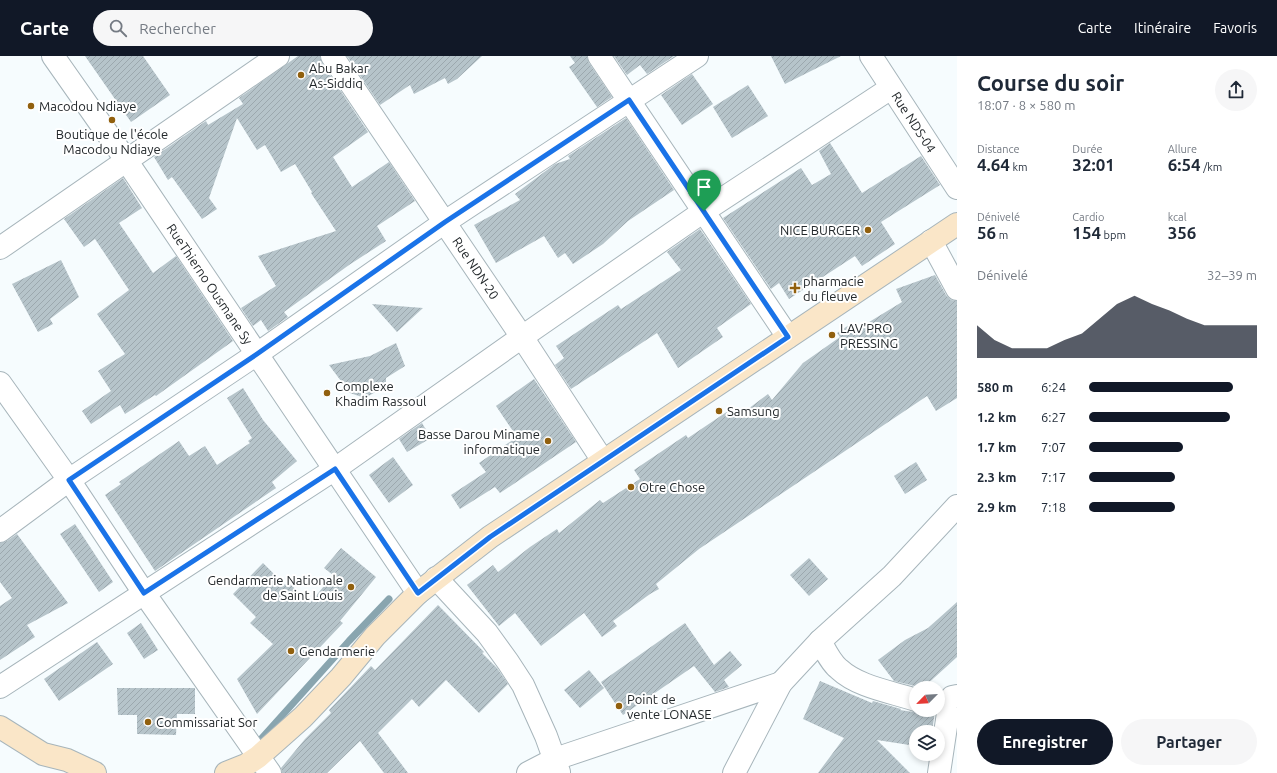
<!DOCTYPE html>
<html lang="fr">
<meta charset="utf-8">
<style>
:root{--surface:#fff;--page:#f6f6f7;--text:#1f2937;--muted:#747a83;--accent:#111827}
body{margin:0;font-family:Ubuntu,sans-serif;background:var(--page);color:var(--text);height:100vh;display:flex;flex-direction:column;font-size:15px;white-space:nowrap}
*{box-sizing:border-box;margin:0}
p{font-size:13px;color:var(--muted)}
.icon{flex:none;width:22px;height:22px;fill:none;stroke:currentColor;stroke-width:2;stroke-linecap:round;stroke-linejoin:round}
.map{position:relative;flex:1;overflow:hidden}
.panel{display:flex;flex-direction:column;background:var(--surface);width:320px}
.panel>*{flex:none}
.needle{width:26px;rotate:246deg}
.fabs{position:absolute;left:909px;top:625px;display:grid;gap:8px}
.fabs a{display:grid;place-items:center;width:36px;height:36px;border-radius:50%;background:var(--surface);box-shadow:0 2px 6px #0003;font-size:20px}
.pin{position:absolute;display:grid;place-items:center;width:34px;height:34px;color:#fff;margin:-41px -17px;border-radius:50% 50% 50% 0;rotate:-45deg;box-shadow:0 0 4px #0007}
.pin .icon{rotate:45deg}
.round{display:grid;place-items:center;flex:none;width:42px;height:42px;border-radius:21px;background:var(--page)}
.headline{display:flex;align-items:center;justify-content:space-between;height:68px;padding:0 20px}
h1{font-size:22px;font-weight:700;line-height:30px}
.figures{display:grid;grid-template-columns:repeat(3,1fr);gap:6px;height:68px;padding:4px 20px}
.figures div{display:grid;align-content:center}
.figures b{font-size:17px;font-weight:700}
.figures small{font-size:11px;font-weight:400}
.figures p{font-size:11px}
.chart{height:112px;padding:8px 20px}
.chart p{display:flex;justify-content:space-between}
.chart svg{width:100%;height:72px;margin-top:4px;fill:var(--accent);opacity:.7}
.button{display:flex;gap:8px;margin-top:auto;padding:8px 20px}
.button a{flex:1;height:46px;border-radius:24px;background:var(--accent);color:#fff;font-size:16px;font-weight:700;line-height:46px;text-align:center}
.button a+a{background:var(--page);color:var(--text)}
ul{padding:0 20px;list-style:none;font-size:13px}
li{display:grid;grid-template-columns:64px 48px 1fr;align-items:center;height:30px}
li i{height:10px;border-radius:5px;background:var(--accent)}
header{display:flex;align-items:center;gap:24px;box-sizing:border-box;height:56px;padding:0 20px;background:var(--accent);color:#fff}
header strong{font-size:19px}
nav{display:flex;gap:22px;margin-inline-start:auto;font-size:14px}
.search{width:280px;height:36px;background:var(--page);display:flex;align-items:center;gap:10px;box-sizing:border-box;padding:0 14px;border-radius:22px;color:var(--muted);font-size:15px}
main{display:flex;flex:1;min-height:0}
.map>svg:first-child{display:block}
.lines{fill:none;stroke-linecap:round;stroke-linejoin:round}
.stream{stroke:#89a5af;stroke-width:7}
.building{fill:url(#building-hatch)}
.street-casing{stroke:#a7b5bb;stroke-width:24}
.secondary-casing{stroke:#a7b5bb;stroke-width:24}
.street{stroke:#fff;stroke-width:22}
.secondary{stroke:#fae6c8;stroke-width:22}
.route-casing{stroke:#fff;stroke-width:8}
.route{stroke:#1a73e8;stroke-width:5}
.poi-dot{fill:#91600e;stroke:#fff;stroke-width:1.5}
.labels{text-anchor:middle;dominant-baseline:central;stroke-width:4;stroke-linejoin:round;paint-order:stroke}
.poi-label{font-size:13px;fill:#23282b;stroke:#fff;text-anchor:start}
.street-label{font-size:13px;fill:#23282b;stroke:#fff}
</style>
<header>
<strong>Carte</strong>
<div class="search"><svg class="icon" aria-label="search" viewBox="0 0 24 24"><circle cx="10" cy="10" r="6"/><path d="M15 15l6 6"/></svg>Rechercher</div>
<nav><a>Carte</a><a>Itinéraire</a><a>Favoris</a></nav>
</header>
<main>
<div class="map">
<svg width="957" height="717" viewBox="0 0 957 717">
<defs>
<pattern id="building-hatch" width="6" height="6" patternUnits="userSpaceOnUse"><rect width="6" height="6" fill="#b6c4ca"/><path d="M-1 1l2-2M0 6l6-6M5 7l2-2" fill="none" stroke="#9ca8ae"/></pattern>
</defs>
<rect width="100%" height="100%" fill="#f6fcfe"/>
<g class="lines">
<path class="stream" d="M261 683 349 585 389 543"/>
</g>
<g class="building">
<path d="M85 0H143L170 39 131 66Z"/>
<path d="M298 0H320L322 7 368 76 333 101 352 131 389 106 415 145 377 170 386 185 349 209 284 256 288 261 268 275 261 264 253 270 241 252 276 230 258 200 336 175 311 137 312 136 295 108 281 116 265 89 257 94 237 62 209 142 217 153 202 163 172 121 168 124 154 101 206 65 208 69 243 48 239 42Z"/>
<path d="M347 0H482L457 23 448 28 445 22 414 38 410 29 380 49Z"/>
<path d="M570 0H587L589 7 612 41 597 51 569 11 575 7Z"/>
<path d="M614 0H674L647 18 640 9 627 19Z"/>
<path d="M771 0H841L785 28Z"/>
<path d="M692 18 713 48 682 69 661 39Z"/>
<path d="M748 29 768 60 732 82 713 51Z"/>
<path d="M626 62 674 134 628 165 603 188 573 208 565 197 558 202 544 180 496 207 474 169 520 144 515 138 555 108 570 103 568 100Z"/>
<path d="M830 87 862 137 921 100 940 129 881 166 895 188 862 210 855 200 789 243 779 227 771 233 723 162 801 112 812 129 831 118 819 95Z"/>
<path d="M123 122 142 152 119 167 153 217 176 200 233 285 156 340 155 339 125 358 120 349 91 368 82 355 111 335 98 315 125 298 97 258 129 234 95 183 84 191 64 163Z"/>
<path d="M700 173 751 248 717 272 723 281 678 312 657 277 571 333 555 309 564 302 556 290 618 249 621 253 681 214 667 196Z"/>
<path d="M61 204 79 241 50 263 53 268 38 276 12 228Z"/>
<path d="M935 219 946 239 951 244 957 245V342L936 355 927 340 699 493 656 528 659 533 650 538 613 565 617 570 602 581 584 557 541 590 515 557 499 570 467 529 493 509 498 516 530 491 557 473 559 477 600 444 603 447 640 423 634 414 686 379 688 382 731 353 736 362 768 338 772 344 803 307 840 281 837 277 852 267 856 274 902 246 896 233Z"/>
<path d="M372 248 423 252 397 276Z"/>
<path d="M396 287 405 310 386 322V330L365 342 350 337 329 309 370 300Z"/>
<path d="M534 323 576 386 500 437 495 431 460 453 451 439 486 416 479 407 517 381 496 350Z"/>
<path d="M243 332 263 364 297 405 272 426 276 432 155 515 105 439 121 428 119 426 179 385 189 400 205 390 217 409 250 387 248 385 252 382 227 342Z"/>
<path d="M422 367 431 382 407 396 399 383Z"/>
<path d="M393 401 413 429 389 447 369 419Z"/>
<path d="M916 406 927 424 905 438 894 420Z"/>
<path d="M75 468 113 526 99 536 60 478Z"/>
<path d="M17 478 68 547 27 569 35 581 0 604V550L12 542 0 526V487L7 485Z"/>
<path d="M341 492 376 521 340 565 343 567 257 658 237 623 273 588 250 567 256 561 233 538 263 507 285 529 288 526 310 547 333 519 324 512Z"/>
<path d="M809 502 828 523 809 540 790 519Z"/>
<path d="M957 546V601L923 632 894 625 878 604 905 584 928 572Z"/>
<path d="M438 549 484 596 482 597 497 612 508 628 479 657 446 624 419 651 412 643 378 677 408 717H384L360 685 327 717H282L281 712 305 683 331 657 329 654 371 610 375 614Z"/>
<path d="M141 567 158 594 144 603 127 577Z"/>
<path d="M685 567 714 609 730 595 742 609 724 624 729 631 715 636 694 610 623 659 601 626Z"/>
<path d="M97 586 113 608 59 645 44 623Z"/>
<path d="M589 614 604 632 580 652 564 634Z"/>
<path d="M820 625 872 647 873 645 901 653 900 654 913 656H918L923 654H935L932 676H916V690L877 684 910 717H818L844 682 803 663Z"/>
<path d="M117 632H195V658H177L176 679 137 678V659H118Z"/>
</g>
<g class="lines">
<g class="street-casing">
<g id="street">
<path d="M53 0 126 104 418 537"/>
<path d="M332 0 522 281 603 405"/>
<path d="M599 0 788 281"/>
<path d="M871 0 957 132"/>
<path d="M931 185 957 233"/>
<path d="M0 192 278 0"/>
<path d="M0 327 69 424 144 537 270 717"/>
<path d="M0 475 69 424 257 298 445 166 697 0"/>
<path d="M436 522 487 577 508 606 523 629 546 680 559 716"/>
<path d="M820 585C825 594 831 607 839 613 858 631 892 636 916 644"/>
<path d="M0 631 335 413 522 281 704 155 891 32"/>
<path d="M528 717 555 703 781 627"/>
<path d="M734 717 781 627 820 585 892 520 957 450"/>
<path d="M939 717 950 644 952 641 957 640"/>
</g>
</g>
<g class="secondary-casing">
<g id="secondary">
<path d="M0 671 43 698 67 704 95 717"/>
<path d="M226 717 246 709 258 701 303 661 341 621 375 580 418 537 490 481 957 168"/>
</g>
</g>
<use href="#street" class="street"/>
<use href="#secondary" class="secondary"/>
</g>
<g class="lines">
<g class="route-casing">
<path id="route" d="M629 44 788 281 490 481 418 537 335 413 144 537 69 424 257 298 445 166Z"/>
</g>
<use href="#route" class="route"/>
</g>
<g class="poi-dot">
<circle cx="301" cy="19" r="4"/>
<circle cx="31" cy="50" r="4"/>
<circle cx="112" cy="64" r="4"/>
<circle cx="868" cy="174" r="4"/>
<path d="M793 226h4v4h4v4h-4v4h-4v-4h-4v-4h4z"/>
<circle cx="832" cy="279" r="4"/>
<circle cx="327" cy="337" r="4"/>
<circle cx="719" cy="355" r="4"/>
<circle cx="548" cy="385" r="4"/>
<circle cx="631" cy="431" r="4"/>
<circle cx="351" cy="531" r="4"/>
<circle cx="291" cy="595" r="4"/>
<circle cx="619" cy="650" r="4"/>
<circle cx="148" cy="666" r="4"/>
</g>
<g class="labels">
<g class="poi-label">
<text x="309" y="12">Abu Bakar<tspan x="309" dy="15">As-Siddiq</tspan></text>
<text x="39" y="50">Macodou Ndiaye</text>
<text x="112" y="78" text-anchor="middle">Boutique de l'école<tspan x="112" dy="15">Macodou Ndiaye</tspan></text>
<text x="860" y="174" text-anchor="end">NICE BURGER</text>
<text x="803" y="225">pharmacie<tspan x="803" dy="15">du fleuve</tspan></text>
<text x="840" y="272">LAV'PRO<tspan x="840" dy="15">PRESSING</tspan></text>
<text x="335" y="330">Complexe<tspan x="335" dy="15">Khadim Rassoul</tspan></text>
<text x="727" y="355">Samsung</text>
<text x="540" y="378" text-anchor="end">Basse Darou Miname<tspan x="540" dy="15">informatique</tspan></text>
<text x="639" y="431">Otre Chose</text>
<text x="343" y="524" text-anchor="end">Gendarmerie Nationale<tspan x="343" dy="15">de Saint Louis</tspan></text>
<text x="299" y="595">Gendarmerie</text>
<text x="627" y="643">Point de<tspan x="627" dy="15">vente LONASE</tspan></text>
<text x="156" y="666">Commissariat Sor</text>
</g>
<g class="street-label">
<text transform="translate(914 66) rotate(57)">Rue NDS-04</text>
<text transform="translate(476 212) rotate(56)">Rue NDN-20</text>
<text transform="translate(210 228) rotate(56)">RueThierno Ousmane Sy</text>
</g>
</g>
</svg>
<div class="fabs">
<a><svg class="needle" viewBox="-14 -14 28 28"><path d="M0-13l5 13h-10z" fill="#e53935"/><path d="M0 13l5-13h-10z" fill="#747a83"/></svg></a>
<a><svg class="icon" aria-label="layers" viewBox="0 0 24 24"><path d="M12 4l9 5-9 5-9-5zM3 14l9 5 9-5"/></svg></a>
</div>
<div class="pin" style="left:704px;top:155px;background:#1e9e55"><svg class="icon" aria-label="arrive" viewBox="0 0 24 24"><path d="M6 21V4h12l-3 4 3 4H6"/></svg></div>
</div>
<section class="panel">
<div class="headline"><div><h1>Course du soir</h1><p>18:07 · 8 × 580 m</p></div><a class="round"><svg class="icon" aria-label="share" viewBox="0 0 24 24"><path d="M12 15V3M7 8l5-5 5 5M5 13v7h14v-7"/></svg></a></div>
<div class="figures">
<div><p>Distance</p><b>4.64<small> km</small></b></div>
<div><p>Durée</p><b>32:01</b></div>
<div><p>Allure</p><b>6:54<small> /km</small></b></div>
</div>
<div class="figures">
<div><p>Dénivelé</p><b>56<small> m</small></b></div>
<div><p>Cardio</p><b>154<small> bpm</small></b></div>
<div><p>kcal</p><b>356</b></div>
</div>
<div class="chart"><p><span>Dénivelé</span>32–39 m</p>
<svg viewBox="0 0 160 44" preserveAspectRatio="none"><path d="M0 44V24L10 33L20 38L30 38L40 38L50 33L60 29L70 20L80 11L90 6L100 11L110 15L120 20L130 24L140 24L150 24L160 24V44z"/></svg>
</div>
<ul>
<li><b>580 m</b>6:24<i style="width:86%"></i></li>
<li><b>1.2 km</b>6:27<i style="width:84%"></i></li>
<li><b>1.7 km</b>7:07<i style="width:56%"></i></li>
<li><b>2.3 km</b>7:17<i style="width:51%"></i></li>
<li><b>2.9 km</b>7:18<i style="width:51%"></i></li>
</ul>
<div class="button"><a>Enregistrer</a><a>Partager</a></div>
</section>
</main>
